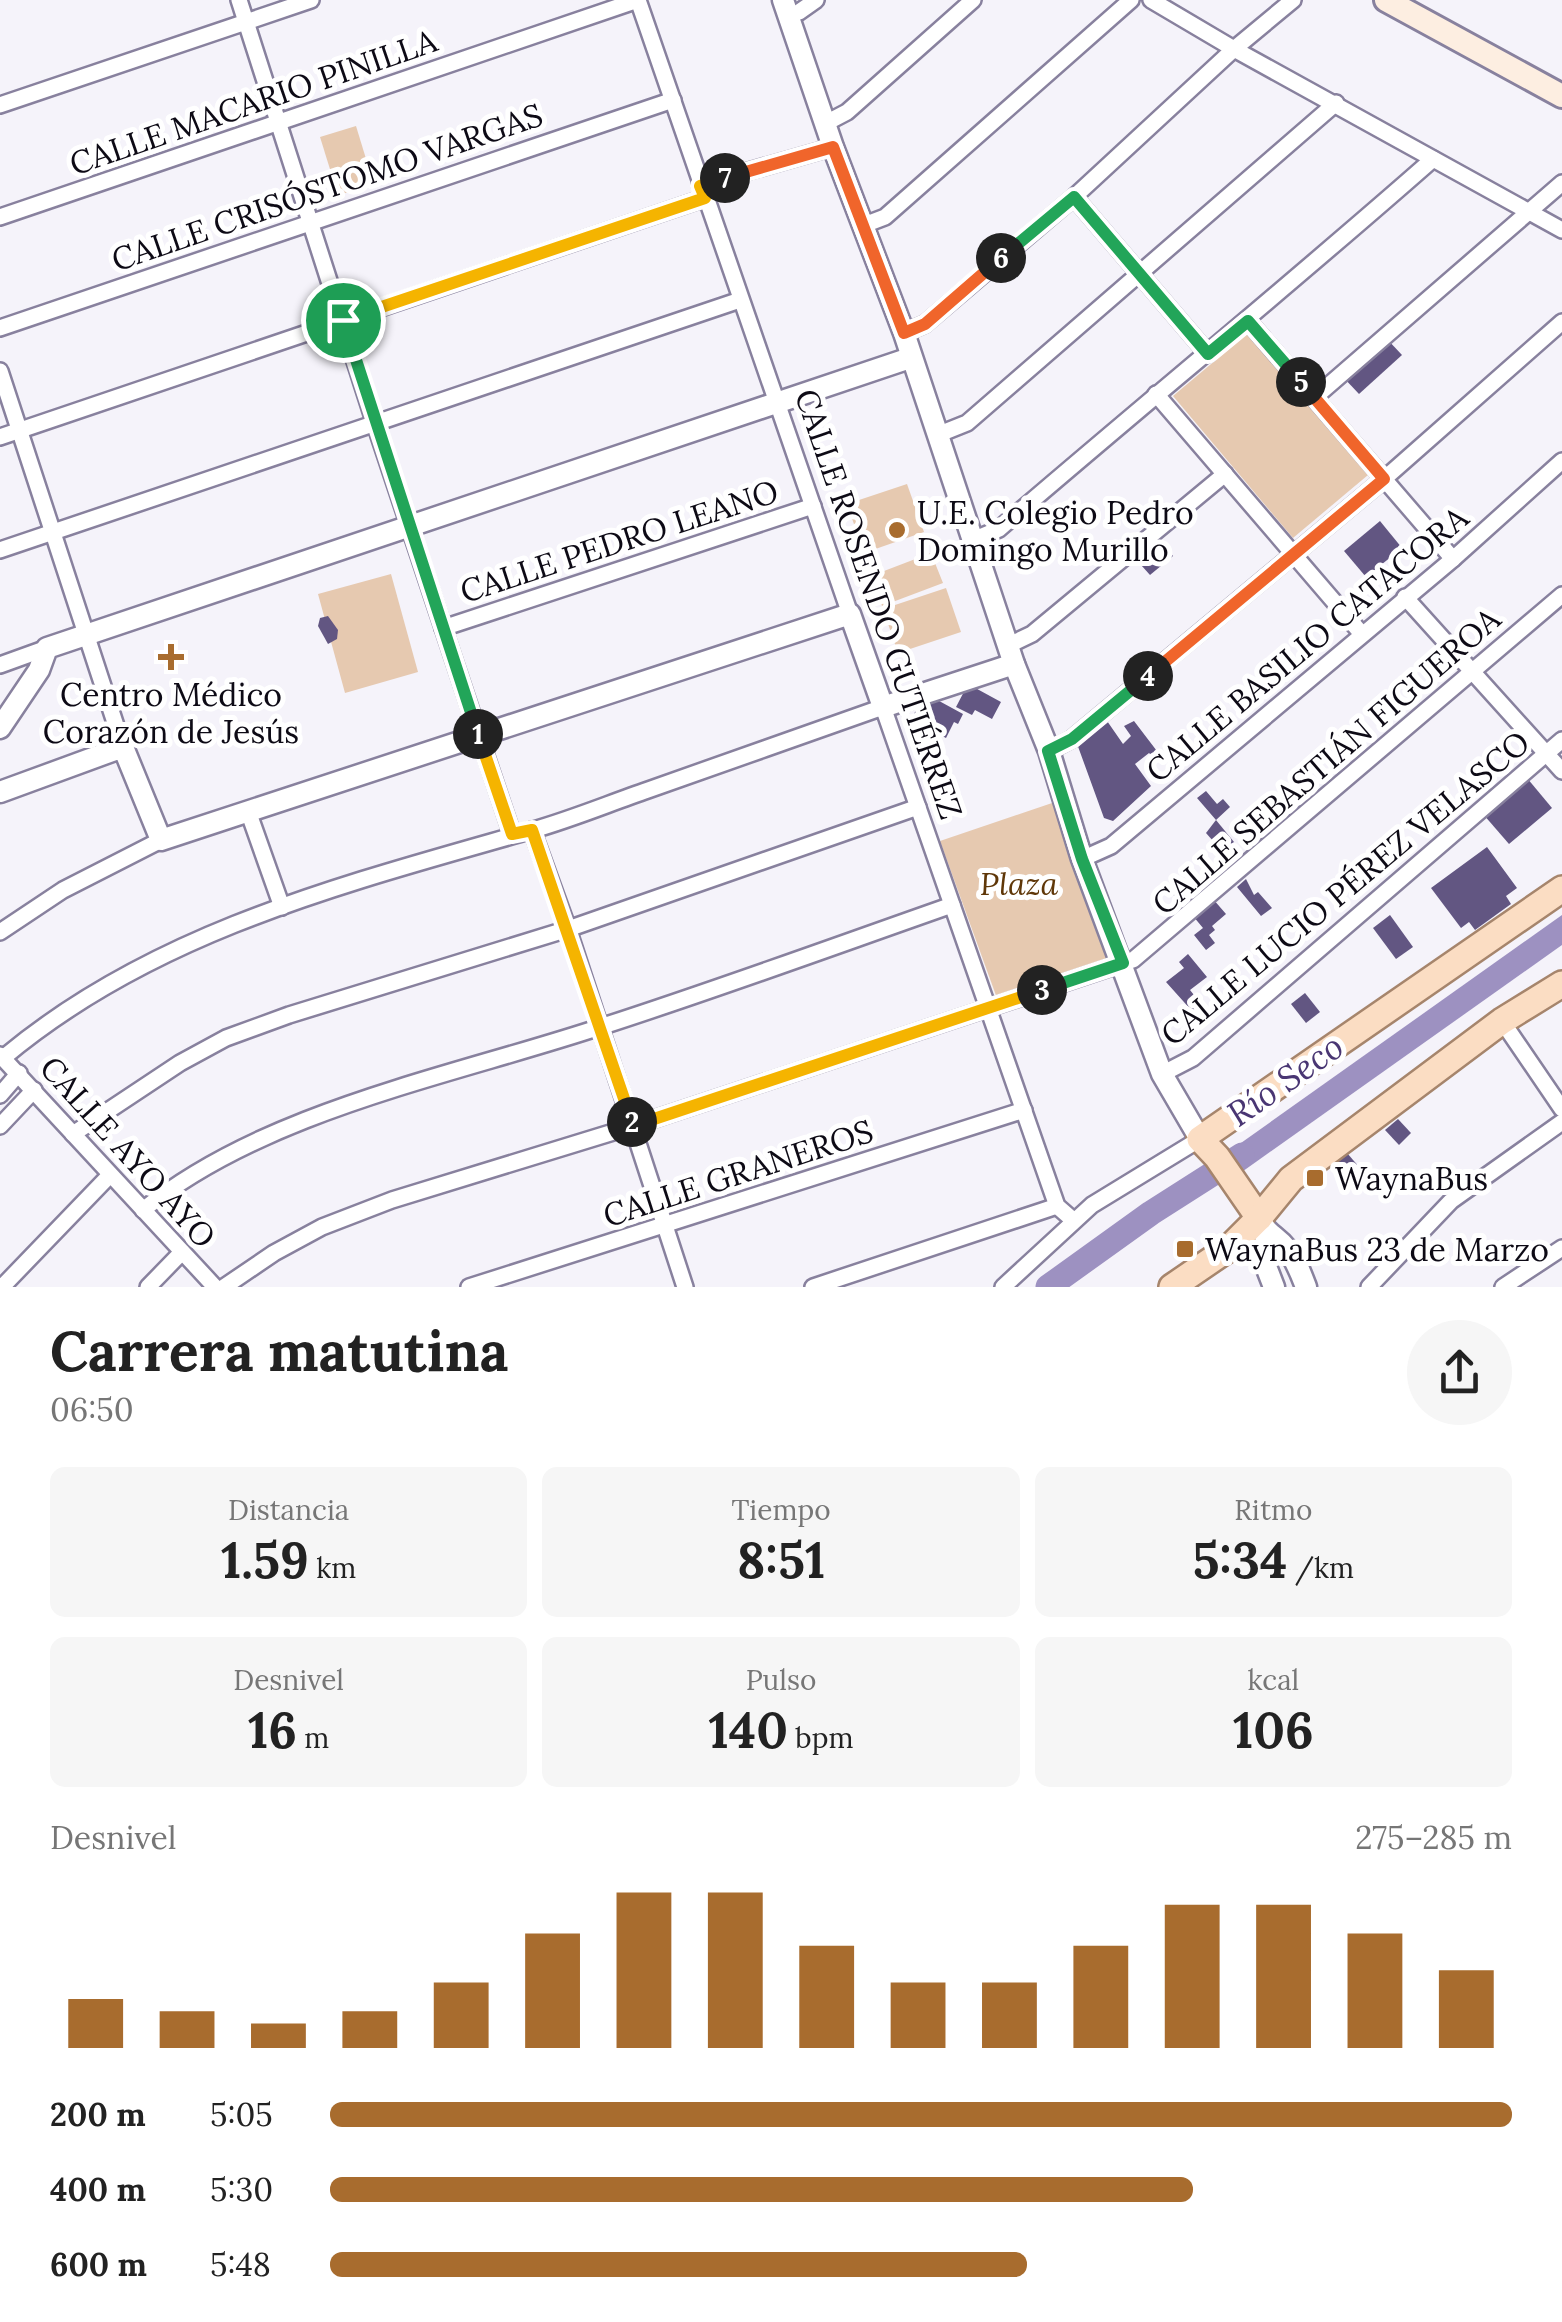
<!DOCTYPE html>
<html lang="es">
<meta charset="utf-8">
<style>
:root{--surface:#fff;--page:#f6f6f6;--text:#222;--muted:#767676;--accent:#a86c2e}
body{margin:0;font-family:Lora,serif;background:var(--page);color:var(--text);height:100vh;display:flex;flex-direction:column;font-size:38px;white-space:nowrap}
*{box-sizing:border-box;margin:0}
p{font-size:32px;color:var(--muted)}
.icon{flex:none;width:55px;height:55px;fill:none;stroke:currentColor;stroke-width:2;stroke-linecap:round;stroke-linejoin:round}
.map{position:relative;height:1287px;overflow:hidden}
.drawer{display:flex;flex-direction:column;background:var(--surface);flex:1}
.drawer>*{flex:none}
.pin{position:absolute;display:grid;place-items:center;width:85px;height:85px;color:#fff;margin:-42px;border:5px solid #fff;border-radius:50%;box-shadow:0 2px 10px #0007}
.km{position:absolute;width:50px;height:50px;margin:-25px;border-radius:50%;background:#222;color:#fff;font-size:28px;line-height:50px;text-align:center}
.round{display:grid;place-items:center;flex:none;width:105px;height:105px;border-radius:52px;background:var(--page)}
.headline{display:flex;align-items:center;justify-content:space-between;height:170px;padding:0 50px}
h1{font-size:55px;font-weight:700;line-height:75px}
.stats{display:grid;grid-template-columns:repeat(3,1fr);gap:15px;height:170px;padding:10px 50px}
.stats div{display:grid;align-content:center;border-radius:15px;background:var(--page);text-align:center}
.stats b{font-size:50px;font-weight:700}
.stats small{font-size:28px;font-weight:400}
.stats p{font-size:28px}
.chart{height:280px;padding:20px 50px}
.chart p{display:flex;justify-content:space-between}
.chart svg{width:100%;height:180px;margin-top:10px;stroke:var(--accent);stroke-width:6}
ul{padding:0 50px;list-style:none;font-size:32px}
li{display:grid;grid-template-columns:160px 120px 1fr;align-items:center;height:75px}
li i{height:25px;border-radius:12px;background:var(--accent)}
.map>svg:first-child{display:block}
.green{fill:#e6c9b0}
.water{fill:#9d91c1}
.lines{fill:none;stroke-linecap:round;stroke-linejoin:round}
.river{stroke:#9d91c1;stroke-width:25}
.building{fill:#625682}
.minor-casing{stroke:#88819e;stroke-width:20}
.tertiary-casing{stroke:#88819e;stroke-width:25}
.secondary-casing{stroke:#88819e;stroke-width:28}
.primary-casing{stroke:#a6856c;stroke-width:30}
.minor{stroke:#fff;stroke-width:15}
.tertiary{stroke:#fff;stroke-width:20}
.secondary{stroke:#fdeee1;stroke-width:22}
.primary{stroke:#fbddc3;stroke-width:25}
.split-1-casing{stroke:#fff;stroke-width:20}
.split-2-casing{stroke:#fff;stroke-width:20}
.split-3-casing{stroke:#fff;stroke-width:20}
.split-4-casing{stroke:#fff;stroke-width:20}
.split-5-casing{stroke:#fff;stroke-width:20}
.split-6-casing{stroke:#fff;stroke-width:20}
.split-7-casing{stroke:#fff;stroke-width:20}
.split-8-casing{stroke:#fff;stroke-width:20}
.split-1{stroke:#22a559;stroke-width:12}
.split-2{stroke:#f5b400;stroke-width:12}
.split-3{stroke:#f5b400;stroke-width:12}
.split-4{stroke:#22a559;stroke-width:12}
.split-5{stroke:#f0652b;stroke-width:12}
.split-6{stroke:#22a559;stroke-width:12}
.split-7{stroke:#f0652b;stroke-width:12}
.split-8{stroke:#f5b400;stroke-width:12}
.poi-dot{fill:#a86c2e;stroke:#fff;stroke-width:4}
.labels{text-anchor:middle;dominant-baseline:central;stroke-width:10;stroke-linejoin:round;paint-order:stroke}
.street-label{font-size:32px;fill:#0d0a15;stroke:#fff}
.poi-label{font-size:32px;fill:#0d0a15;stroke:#fff;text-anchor:start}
.park-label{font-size:32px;font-style:italic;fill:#5f3708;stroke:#fff}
.water-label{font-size:35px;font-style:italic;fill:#493673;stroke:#fff}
</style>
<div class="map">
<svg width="1562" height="1287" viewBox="0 0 1562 1287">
<rect width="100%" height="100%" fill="#f5f3fa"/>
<g class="green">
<path d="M356 126 374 185 338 195 320 137Z"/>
<path d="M1248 333 1368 475 1293 538 1173 396Z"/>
<path d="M907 484 924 532 864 553 847 504Z"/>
<path d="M931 553 943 583 882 606 871 576Z"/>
<path d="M391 574 418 672 345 693 318 594Z"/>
<path d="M946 588 961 632 898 653 883 609Z"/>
<path d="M1055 802 1110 960 998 1001 940 841Z"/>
</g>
<path class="water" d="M1562 915V945L1239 1174 1224 1155Z"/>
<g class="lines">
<path class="river" d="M1048 1287 1151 1213 1242 1155"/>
</g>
<g class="building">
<path d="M1386 338 1402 355 1359 394 1343 377Z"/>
<path d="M1380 521 1402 548 1366 577 1344 551Z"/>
<path d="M1156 536 1173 556 1150 575 1133 556Z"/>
<path d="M328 616 338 630 337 639 328 644 318 626 320 618Z"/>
<path d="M968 684 1001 702 992 719 975 710 972 715 956 707Z"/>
<path d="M930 696 963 714 958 724 954 722 946 738 931 730 936 721 932 719 927 728 916 722 919 717 914 714 920 702 926 705Z"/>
<path d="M1105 718 1123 744 1131 736 1124 726 1134 721 1163 759 1160 763 1149 753 1135 764 1151 786 1113 821 1104 818 1076 741Z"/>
<path d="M1527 778 1552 808 1509 844 1483 814Z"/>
<path d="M1206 791 1217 804 1223 799 1230 807 1216 820 1197 798Z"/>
<path d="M1216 820 1234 842 1221 850 1206 833Z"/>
<path d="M1487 847 1517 888 1506 896 1511 904 1475 930 1469 922 1461 928 1431 888Z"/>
<path d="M1194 874 1204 886 1181 905 1172 893Z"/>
<path d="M1246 879 1254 895 1258 892 1272 908 1261 916 1237 887Z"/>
<path d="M1213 899 1226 914 1212 926 1215 930 1209 935 1215 943 1206 950 1194 935 1203 928 1193 916Z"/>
<path d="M1390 915 1413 947 1396 959 1373 928Z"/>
<path d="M1188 954 1207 977 1190 990 1201 1004 1192 1011 1166 982 1184 968 1179 962Z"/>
<path d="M1305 993 1320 1012 1306 1023 1291 1004Z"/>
<path d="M1398 1119 1411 1133 1399 1145 1385 1130Z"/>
<path d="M1347 1153 1367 1176 1357 1185 1337 1161Z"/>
</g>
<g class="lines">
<g class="minor-casing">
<g id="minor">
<path d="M239 0 375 424 512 834"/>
<path d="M638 0 850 614"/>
<path d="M1151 0 1234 49 1562 230"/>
<path d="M788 16 799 12 816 0"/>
<path d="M0 105 311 0"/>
<path d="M826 123 847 112 973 0"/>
<path d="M700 185 833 147"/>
<path d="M1074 197 1208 354"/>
<path d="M0 217 638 0"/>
<path d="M864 225 885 217 1131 0"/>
<path d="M1248 321 1453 559"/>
<path d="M0 328 673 100"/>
<path d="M904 333 925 324 1074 197 1234 49 1293 0"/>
<path d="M0 371 123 747"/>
<path d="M1156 394 1361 633"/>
<path d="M1314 398 1562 183"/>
<path d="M937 435 967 423 1336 103"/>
<path d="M0 437 705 198"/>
<path d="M973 540 999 529C1143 405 1290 285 1433 159"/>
<path d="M0 550 740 300"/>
<path d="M1405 597 1562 771"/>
<path d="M443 628 813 506"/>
<path d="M1009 645 1032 634 1225 474"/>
<path d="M0 665 47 648"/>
<path d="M1049 751 1072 739 1384 479 1562 322"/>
<path d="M248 811 282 907"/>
<path d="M532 830 568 929 685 1287"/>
<path d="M1082 859 1111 846 1453 559 1562 461"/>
<path d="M0 932 63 890 161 840"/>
<path d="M1502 1021 1562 1109"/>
<path d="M0 1055 215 1287"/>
<path d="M3 1058C154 931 348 883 533 830 572 819 610 803 648 790 726 762 805 735 883 707L1057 1206 1073 1220"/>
<path d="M1162 1074 1193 1058 1562 740"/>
<path d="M0 1095 19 1073"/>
<path d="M0 1126 34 1090"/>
<path d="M73 1134 180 1063 226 1038 289 1015 568 929 918 807"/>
<path d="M143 1210C264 1111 452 1076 600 1027 718 989 835 946 952 905"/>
<path d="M3 1286 110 1175"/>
<path d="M148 1287 182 1252"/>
<path d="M224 1287 274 1253 322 1227 392 1200 633 1126 1133 960 1562 595"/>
<path d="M469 1287 1024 1110"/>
<path d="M813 1287 1057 1206"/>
<path d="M1003 1287 1092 1205 1200 1139"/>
<path d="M1369 1287 1451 1201 1562 1122"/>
<path d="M1503 1287 1562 1248"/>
</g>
</g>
<g class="tertiary-casing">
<g id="tertiary">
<path d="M783 0 833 147 904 333 1014 664 1049 751 1082 859 1162 1074 1200 1139"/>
<path d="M0 728 39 670 47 648 910 358"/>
<path d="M0 792 123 747 161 840 850 614 883 707 1014 664"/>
<path d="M1259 1218C1269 1237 1275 1234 1287 1249 1296 1260 1301 1274 1306 1287"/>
<path d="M1267 1233 1262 1256 1274 1287"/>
</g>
</g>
<g class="secondary-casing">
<path id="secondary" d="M1386 0 1562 96"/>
</g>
<g class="primary-casing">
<g id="primary">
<path d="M1259 1218 1217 1157 1200 1139 1562 889"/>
<path d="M1172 1287 1229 1248 1259 1218 1291 1179 1502 1021 1562 984"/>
</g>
</g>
<use href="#minor" class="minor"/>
<use href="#tertiary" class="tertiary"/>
<use href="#secondary" class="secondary"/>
<use href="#primary" class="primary"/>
</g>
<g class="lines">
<g class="split-1-casing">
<path id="split-1" d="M343 320 478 734"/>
</g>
<g class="split-2-casing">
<path id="split-2" d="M478 734 512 834 532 830 632 1122"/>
</g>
<g class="split-3-casing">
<path id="split-3" d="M632 1122 633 1126 1042 990"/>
</g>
<g class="split-4-casing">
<path id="split-4" d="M1042 990 1123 963 1082 859 1048 751 1072 739 1148 676"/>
</g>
<g class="split-5-casing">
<path id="split-5" d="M1148 676 1384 479 1301 382"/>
</g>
<g class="split-6-casing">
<path id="split-6" d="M1001 258 1074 197 1208 354 1248 321 1301 382"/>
</g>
<g class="split-7-casing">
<path id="split-7" d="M725 178 833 147 904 333 925 324 1001 258"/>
</g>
<g class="split-8-casing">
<path id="split-8" d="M343 320 705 198 700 186 725 178"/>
</g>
<use href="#split-1" class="split-1"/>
<use href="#split-2" class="split-2"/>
<use href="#split-3" class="split-3"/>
<use href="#split-4" class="split-4"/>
<use href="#split-5" class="split-5"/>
<use href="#split-6" class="split-6"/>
<use href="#split-7" class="split-7"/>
<use href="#split-8" class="split-8"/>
</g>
<g class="poi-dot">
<circle cx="897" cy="530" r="10"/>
<path d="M166 642h10v10h10v10h-10v10h-10v-10h-10v-10h10z"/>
<rect x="1305" y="1168" width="20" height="20" rx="5"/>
<rect x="1175" y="1239" width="20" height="20" rx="5"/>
</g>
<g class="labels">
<g class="street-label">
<text transform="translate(253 102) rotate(-19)">CALLE MACARIO PINILLA</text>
<text transform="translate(327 187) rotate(-19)">CALLE CRISÓSTOMO VARGAS</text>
<text transform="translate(619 541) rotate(-18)">CALLE PEDRO LEANO</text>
<text transform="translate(879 604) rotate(71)">CALLE ROSENDO GUTIÉRREZ</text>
<text transform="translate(1307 644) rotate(-40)">CALLE BASILIO CATACORA</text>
<text transform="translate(1326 761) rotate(-41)">CALLE SEBASTIÁN FIGUEROA</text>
<text transform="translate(1345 888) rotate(-40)">CALLE LUCIO PÉREZ VELASCO</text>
<text transform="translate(128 1152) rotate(48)">CALLE AYO AYO</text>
<text transform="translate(738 1173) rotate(-18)">CALLE GRANEROS</text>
</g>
<g class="poi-label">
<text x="917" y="512">U.E. Colegio Pedro<tspan x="917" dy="37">Domingo Murillo</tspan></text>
<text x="171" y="694" text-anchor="middle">Centro Médico<tspan x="171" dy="37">Corazón de Jesús</tspan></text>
<text x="1335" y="1178">WaynaBus</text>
<text x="1205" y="1249">WaynaBus 23 de Marzo</text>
</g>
<g class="park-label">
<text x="1019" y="883">Plaza</text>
</g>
<g class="water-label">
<text transform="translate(1285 1080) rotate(-35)">Río Seco</text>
</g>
</g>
</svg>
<div class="pin" style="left:343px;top:320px;background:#1e9e55"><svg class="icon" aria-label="arrive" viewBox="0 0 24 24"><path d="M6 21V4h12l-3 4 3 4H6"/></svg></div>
<b class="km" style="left:478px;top:734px">1</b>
<b class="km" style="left:632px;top:1122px">2</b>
<b class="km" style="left:1042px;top:990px">3</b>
<b class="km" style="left:1148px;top:676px">4</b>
<b class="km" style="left:1301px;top:382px">5</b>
<b class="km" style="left:1001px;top:258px">6</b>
<b class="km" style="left:725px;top:178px">7</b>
</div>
<section class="drawer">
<div class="headline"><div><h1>Carrera matutina</h1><p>06:50</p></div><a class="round"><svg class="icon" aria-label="share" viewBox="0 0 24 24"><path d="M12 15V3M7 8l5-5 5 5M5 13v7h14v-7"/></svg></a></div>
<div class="stats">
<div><p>Distancia</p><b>1.59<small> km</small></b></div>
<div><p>Tiempo</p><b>8:51</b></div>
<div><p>Ritmo</p><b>5:34<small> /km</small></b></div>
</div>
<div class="stats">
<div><p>Desnivel</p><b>16<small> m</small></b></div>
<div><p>Pulso</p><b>140<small> bpm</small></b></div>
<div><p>kcal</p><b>106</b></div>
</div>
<div class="chart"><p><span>Desnivel</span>275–285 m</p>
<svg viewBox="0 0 160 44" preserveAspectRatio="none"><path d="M5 44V32M15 44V35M25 44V38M35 44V35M45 44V28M55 44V16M65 44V6M75 44V6M85 44V19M95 44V28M105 44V28M115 44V19M125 44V9M135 44V9M145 44V16M155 44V25"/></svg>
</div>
<ul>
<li><b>200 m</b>5:05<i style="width:100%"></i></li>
<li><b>400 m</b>5:30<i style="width:73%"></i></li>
<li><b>600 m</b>5:48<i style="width:59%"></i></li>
</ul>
</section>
